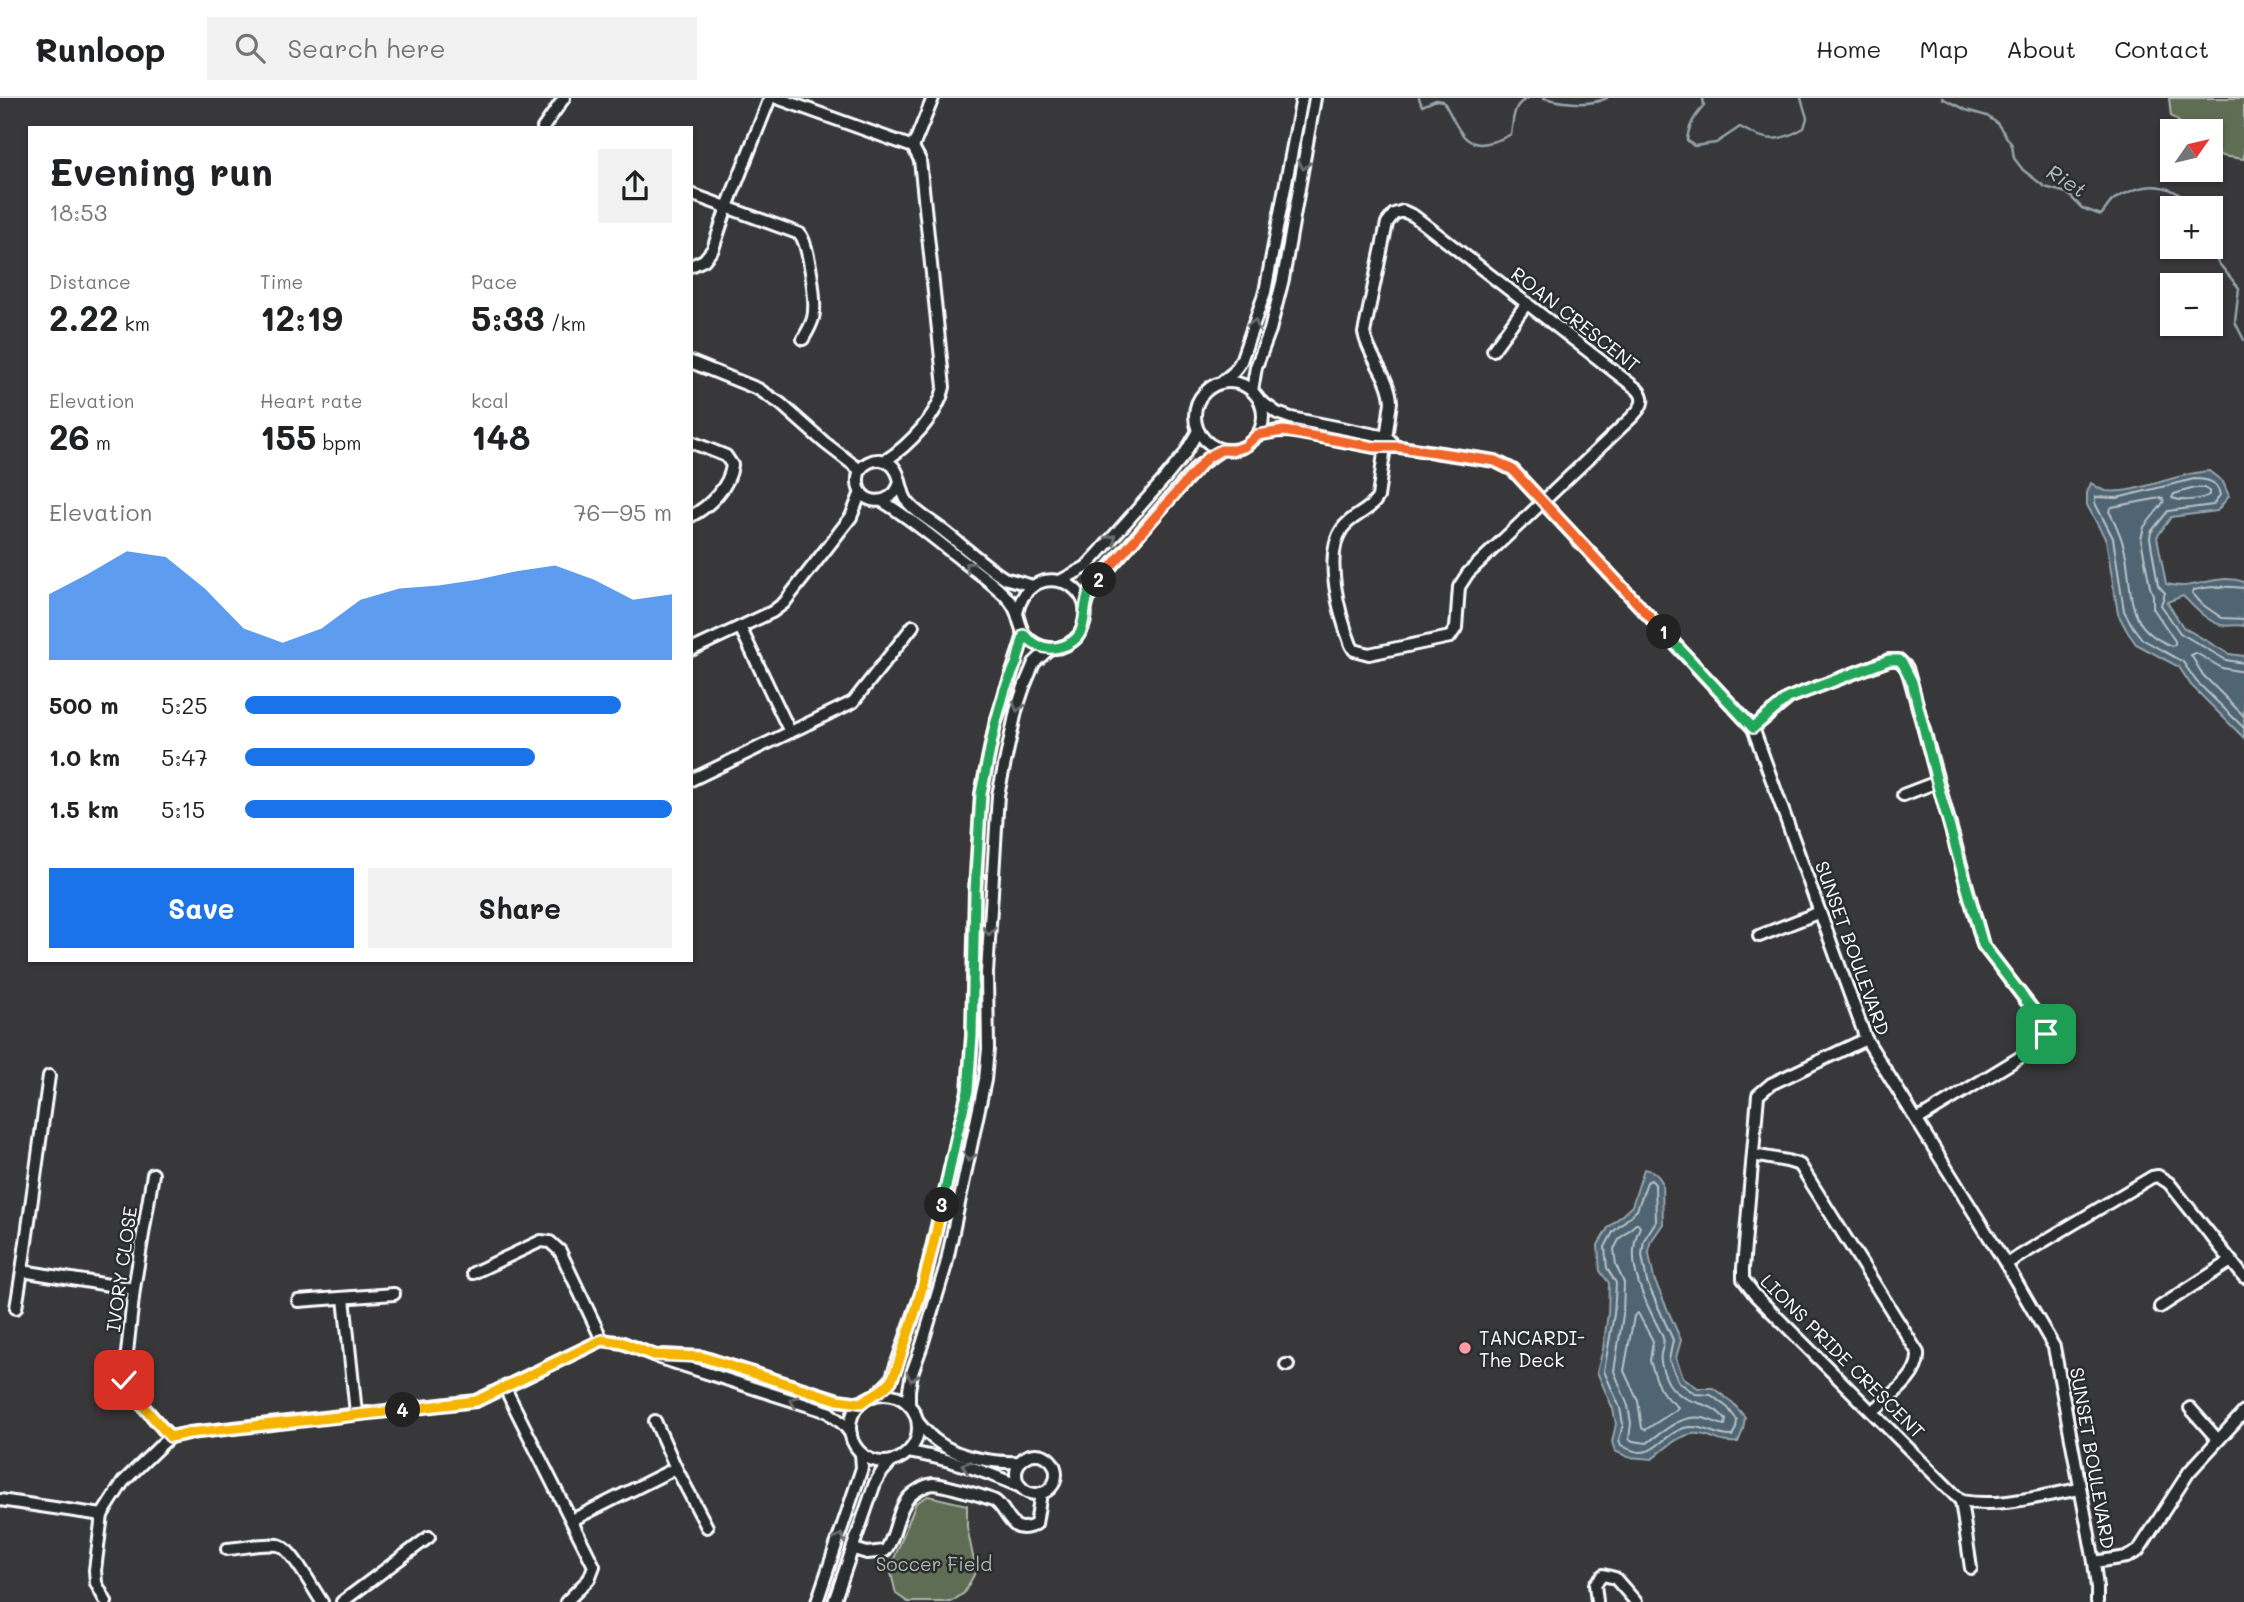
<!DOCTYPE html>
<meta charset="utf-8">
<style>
:root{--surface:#fff;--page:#f2f2f2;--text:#202124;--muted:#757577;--line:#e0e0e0;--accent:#1a73e8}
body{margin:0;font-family:Mali,sans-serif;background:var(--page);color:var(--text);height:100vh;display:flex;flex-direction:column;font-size:26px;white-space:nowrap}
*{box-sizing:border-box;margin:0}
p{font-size:23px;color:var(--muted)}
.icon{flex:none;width:38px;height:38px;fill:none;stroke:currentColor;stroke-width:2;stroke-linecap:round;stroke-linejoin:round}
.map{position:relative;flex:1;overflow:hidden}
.drawer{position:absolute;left:28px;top:28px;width:665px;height:836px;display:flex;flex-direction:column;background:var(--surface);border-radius:0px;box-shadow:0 2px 5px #0004}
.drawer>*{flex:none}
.needle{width:46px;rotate:56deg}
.tools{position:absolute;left:2160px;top:21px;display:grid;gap:14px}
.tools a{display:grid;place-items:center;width:63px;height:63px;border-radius:0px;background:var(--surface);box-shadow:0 2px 5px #0004;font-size:35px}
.pin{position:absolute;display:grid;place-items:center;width:60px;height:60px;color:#fff;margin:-30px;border-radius:14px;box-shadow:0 4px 10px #0006}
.km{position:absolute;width:35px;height:35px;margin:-18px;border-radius:50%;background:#222;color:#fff;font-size:19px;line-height:35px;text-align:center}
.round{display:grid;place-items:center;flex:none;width:74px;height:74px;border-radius:0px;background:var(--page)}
.overview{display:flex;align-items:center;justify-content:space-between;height:119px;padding:0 21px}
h1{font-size:38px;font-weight:800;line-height:52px}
.stats{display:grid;grid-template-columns:repeat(3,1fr);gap:10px;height:119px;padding:7px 21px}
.stats div{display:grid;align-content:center}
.stats b{font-size:35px;font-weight:800}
.stats small{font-size:19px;font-weight:400}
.stats p{font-size:19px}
.chart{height:196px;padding:14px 21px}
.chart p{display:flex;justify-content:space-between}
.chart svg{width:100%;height:126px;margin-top:7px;fill:var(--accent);opacity:.7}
.cta{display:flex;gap:14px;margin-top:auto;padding:14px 21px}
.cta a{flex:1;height:80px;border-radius:0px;background:var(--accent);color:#fff;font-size:28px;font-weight:800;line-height:80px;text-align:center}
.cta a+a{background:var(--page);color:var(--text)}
ul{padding:0 21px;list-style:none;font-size:23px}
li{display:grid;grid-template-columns:112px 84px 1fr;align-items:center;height:52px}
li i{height:18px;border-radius:9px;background:var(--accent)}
header{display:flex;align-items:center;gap:42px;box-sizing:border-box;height:98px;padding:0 35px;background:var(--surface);border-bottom:2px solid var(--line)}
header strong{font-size:33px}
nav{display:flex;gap:38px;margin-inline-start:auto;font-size:24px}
.search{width:490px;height:63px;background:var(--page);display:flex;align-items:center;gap:18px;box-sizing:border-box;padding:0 24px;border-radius:0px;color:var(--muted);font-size:26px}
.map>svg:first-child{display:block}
.green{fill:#5e6d55;stroke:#aeb6aa;stroke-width:2}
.water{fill:#4f6573;stroke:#95a3ab;stroke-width:2}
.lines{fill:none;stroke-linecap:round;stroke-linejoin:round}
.shore{stroke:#b9c1c7;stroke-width:2}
.stream{stroke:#95a3ab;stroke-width:2.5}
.minor-casing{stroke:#fff;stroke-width:16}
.minor{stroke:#2a2d2e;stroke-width:10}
.oneway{stroke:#6a6c6d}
.split-1-casing{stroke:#fff;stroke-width:14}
.split-2-casing{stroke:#fff;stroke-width:14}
.split-3-casing{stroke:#fff;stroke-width:14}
.split-4-casing{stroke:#fff;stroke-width:14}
.split-5-casing{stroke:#fff;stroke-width:14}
.split-1{stroke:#22a559;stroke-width:9}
.split-2{stroke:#f0652b;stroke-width:9}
.split-3{stroke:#22a559;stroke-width:9}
.split-4{stroke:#f5b400;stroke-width:9}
.split-5{stroke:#f5b400;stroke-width:9}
.poi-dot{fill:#ff9aa2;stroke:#2a2d2e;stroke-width:2.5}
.labels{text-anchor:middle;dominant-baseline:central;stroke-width:5;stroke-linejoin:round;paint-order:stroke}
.street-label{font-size:19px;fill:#fff;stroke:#2a2d2e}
.poi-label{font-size:19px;fill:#fff;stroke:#2a2d2e;text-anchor:start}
.park-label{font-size:19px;fill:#aeb6aa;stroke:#2a2d2e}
.water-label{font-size:21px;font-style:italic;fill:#b0bac0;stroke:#2a2d2e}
</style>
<header>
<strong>Runloop</strong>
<div class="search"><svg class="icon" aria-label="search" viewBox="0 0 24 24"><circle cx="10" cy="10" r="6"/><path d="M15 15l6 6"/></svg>Search here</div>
<nav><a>Home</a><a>Map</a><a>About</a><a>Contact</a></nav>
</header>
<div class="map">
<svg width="2244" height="1504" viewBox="0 0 2244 1504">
<rect width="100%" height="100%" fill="#38373a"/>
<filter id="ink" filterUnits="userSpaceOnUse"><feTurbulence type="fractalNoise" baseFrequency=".0143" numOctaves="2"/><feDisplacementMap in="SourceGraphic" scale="14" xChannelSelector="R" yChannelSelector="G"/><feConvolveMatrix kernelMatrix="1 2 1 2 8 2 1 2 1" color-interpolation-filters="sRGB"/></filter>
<g filter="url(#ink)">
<g class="green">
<path d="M2169 0H2244V61L2222 58 2210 49V33H2191L2171 18Z"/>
<path d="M928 1398 967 1407V1429L976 1473 964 1495 951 1504H908L896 1496 890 1471 916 1405Z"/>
</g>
<g class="water">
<path d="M2209 373 2223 384 2229 398 2217 413 2171 419 2157 439 2166 486C2171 487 2177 488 2183 488 2203 487 2222 476 2244 484V528C2236 526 2227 529 2221 527 2206 523 2193 508 2183 498L2167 504 2183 529 2229 556 2244 558V640L2191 587 2179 569 2136 546 2127 533 2118 516 2106 442 2087 407V395L2091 385C2096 388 2100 392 2106 393 2134 397 2177 375 2209 373Z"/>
<path d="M1644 1071C1653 1072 1658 1076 1662 1084L1663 1126 1650 1145 1649 1156 1654 1181 1681 1242 1676 1260 1683 1279 1698 1290H1713L1733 1305 1745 1319 1743 1332 1738 1344C1718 1346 1716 1338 1700 1336 1682 1333 1665 1351 1652 1361L1628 1359 1615 1353 1612 1344 1616 1326 1613 1311 1597 1274 1603 1251 1608 1215 1609 1185 1600 1173 1598 1147 1608 1130 1632 1108Z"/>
</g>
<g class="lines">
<g class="shore">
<path d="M2195 390H2204L2209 393V397C2200 402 2182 404 2172 400L2174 396Z"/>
<path d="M2160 400 2163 401 2164 404 2144 429 2141 441 2150 489 2153 497V510L2175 543V546L2172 548C2126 530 2133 500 2126 458 2123 442 2117 428 2109 413L2112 409Z"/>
<path d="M2244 490C2228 488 2210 488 2194 492L2192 495 2203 507 2222 520 2244 521"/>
<path d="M2244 565 2226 562 2180 535 2161 507 2165 495 2158 487 2150 440 2151 434 2168 413 2213 407 2220 397C2217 383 2207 381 2194 381L2117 400 2095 399V405L2113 440 2124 513 2133 529 2142 541 2183 564 2196 583 2244 630"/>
<path d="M2244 574 2222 570 2196 555 2191 557 2203 577 2244 618"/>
<path d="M1651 1082 1655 1086 1656 1123 1644 1142 1642 1157 1647 1184 1673 1242 1669 1262 1679 1284 1695 1296 1711 1297 1728 1310 1737 1322 1736 1330 1732 1338C1715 1339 1702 1325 1684 1330 1657 1339 1654 1367 1621 1347L1619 1342 1623 1326 1620 1310 1604 1273 1614 1216 1616 1185 1607 1170 1605 1149 1613 1134 1637 1112 1647 1084Z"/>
<path d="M1637 1125 1640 1129C1625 1159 1640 1193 1654 1221 1657 1227 1661 1234 1663 1240 1665 1246 1662 1250 1661 1256 1659 1265 1666 1284 1673 1291 1692 1310 1708 1300 1726 1322L1725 1327C1718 1326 1711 1322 1703 1320 1681 1316 1664 1333 1647 1345L1633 1343 1629 1341 1631 1325 1628 1308 1614 1273 1623 1217 1624 1185 1616 1167 1614 1151 1620 1140Z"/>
<path d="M1638 1215 1653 1243 1650 1263 1659 1289 1665 1298 1678 1309 1676 1312 1645 1332 1642 1330 1638 1303 1624 1273 1634 1218Z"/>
</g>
<g class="stream">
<path d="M1419 0 1422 8 1436 2 1443 3C1456 23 1462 54 1491 44 1499 42 1505 40 1511 36 1514 20 1512 7 1528 0"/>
<path d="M1544 0C1564 5 1588 9 1607 0"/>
<path d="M1703 0 1704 8C1694 19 1689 27 1687 42L1694 48 1716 45 1740 29C1766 44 1778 45 1804 30L1807 20 1801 0"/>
<path d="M1942 0 1966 12 1987 18 1997 25 2012 47 2014 60 2023 72 2045 89 2067 95 2082 110 2101 117C2105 113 2108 107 2112 103 2115 100 2122 97 2127 95 2151 83 2177 87 2192 110"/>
<path d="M2209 149 2212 157 2239 190 2235 224 2244 242"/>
</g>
<g class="minor-casing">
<g id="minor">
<path d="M777 0 913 49 920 62 944 289C938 318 909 347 885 363"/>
<path d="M543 30 564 0"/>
<path d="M913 49 933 0"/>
<path d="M691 96 800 136C809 148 817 205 813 220 811 228 807 234 803 241"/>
<path d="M1403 113 1414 118 1637 291C1648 302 1640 311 1631 320L1468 475 1459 489 1456 530 1450 539 1369 556 1354 552 1351 547C1340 519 1323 458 1342 431 1351 417 1370 414 1378 399L1391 304C1390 279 1369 260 1364 235L1387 125 1394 116Z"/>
<path d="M691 168 704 162 713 151 727 109 770 0"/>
<path d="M1493 252 1527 205"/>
<path d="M691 264 758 291 781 306 825 345 860 372"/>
<circle cx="1229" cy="318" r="34"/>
<path d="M1222 284 1234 274 1241 263 1265 194 1302 0"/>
<path d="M1252 293 1256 269 1270 232 1283 181 1315 0"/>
<path d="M1259 302 1277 315 1291 320 1386 339 1391 343"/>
<path d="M1257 337 1277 333H1293L1374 349H1400L1495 363 1513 372 1525 385 1753 630 1866 941 2006 1166 2054 1249 2094 1464 2097 1490V1504"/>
<path d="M691 344 726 358 732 367C730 388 709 409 691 418"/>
<path d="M900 384C893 411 856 408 858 381 858 366 876 357 889 365 902 373 899 391 907 403 914 414 930 422 940 430 959 445 977 460 995 474L1004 480 1033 488"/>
<path d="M882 403C910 420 935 441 960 461 972 470 986 480 998 491 1005 497 1014 506 1017 516 1021 529 1022 539 1036 546 1056 557 1081 545 1085 522 1093 480 1028 462 1017 515"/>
<path d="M1060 483 1086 469 1098 456 1166 379 1184 357 1198 333"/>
<path d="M1086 509 1092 490 1197 369 1221 352"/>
<path d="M740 529 790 634"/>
<path d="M691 552 772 514 784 505 851 419 861 394"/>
<path d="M1753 630 1789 600 1796 597 1889 562H1899L1907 570 1983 847 2040 921C2048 933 2047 940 2037 949L1917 1022"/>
<path d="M691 682 853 604 913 528"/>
<path d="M1903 697 1937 684"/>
<path d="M1759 838 1820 814"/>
<path d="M1866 941 1771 986 1758 997 1743 1170V1181L1755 1197 1961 1403C2000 1410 2040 1398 2080 1391"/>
<path d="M49 978 22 1173 134 1191"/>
<path d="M1753 1057 1787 1063 1800 1067 1918 1255C1920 1279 1889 1299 1873 1313"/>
<path d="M153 1076 134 1191 124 1282 130 1293 170 1339"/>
<path d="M2006 1166 2152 1079 2158 1078 2169 1085 2244 1179"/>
<path d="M473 1175 541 1143 550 1144 560 1153 602 1242"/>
<path d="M344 1200 356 1315"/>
<path d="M298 1203 394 1196"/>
<path d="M2160 1209 2231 1163"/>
<path d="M16 1210 22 1173"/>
<path d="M663 1257 702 1259 838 1302 861 1305"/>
<path d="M1286 1267H1288"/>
<path d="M505 1290 594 1468 589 1481 566 1504"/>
<circle cx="884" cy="1330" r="34"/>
<path d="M877 1296 891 1282 922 1193 968 993 972 938 975 793 981 696 995 627 1024 537"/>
<path d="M909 1307V1292L912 1275 922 1247 946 1167 985 982 988 951 987 875 998 697 1016 613 1024 589 1034 565 1050 550"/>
<path d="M2190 1310 2218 1342"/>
<path d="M655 1323 676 1370 707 1429"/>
<path d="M918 1324C924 1331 930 1339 938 1344 959 1360 994 1365 1020 1364"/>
<path d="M908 1354C947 1360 985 1373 1021 1389"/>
<circle cx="1036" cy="1376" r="20"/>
<path d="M0 1402 102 1417"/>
<path d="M1961 1403 1971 1470"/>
<path d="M572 1422 676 1370"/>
<path d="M227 1451C243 1450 262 1445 278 1447 291 1449 313 1491 322 1504"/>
<path d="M854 1451 867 1455 885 1453C897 1438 896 1413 909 1399 915 1393 925 1387 933 1386 941 1386 988 1399 995 1403 1004 1409 1007 1422 1016 1428 1022 1432 1031 1429 1036 1426L1041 1395"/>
<path d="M2094 1464 2127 1459 2138 1453 2189 1374 2244 1314"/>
<path d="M106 1504 96 1485 95 1472 102 1417 123 1384 163 1345 170 1339 189 1335 476 1303 602 1242 623 1245 663 1261 828 1314 843 1326 851 1336"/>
<path d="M342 1504 429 1439"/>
<path d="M817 1504 862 1370 861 1355"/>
<path d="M834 1504 875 1385 881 1375 892 1363"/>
<path d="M1597 1504 1595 1486 1603 1477 1615 1480 1636 1504"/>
</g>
</g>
<use href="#minor" class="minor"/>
</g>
<defs><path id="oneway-chevron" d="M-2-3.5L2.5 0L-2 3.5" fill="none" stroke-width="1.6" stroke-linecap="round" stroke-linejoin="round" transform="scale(1.75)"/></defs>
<g class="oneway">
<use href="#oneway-chevron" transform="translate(1304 67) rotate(100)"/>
<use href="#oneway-chevron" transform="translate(1254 226) rotate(-72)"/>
<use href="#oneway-chevron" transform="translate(1112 441) rotate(-48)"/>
<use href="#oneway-chevron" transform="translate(969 468) rotate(-142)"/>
<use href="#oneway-chevron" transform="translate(1018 609) rotate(106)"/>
<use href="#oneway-chevron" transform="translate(989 833) rotate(93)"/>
<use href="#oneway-chevron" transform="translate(969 1059) rotate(102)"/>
<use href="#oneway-chevron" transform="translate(912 1279) rotate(103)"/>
<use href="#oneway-chevron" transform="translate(794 1303) rotate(-161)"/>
<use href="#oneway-chevron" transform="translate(966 1368) rotate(-161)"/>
<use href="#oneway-chevron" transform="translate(840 1440) rotate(-72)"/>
</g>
</g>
<g class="lines" filter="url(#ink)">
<g class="split-1-casing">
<path id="split-1" d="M1664 534 1753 630 1788 600 1889 562H1899L1903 566 1912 584 1937 684 1983 847 2040 921 2046 936"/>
</g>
<g class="split-2-casing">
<path id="split-2" d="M1099 482 1207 360 1221 352H1233L1244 349 1257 337 1284 333 1374 349H1400L1495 363 1513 372 1664 534"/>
</g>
<g class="split-3-casing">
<path id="split-3" d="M942 1107 957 1036 968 993 972 938 975 793 981 696 995 627 1005 591 1017 564 1024 537C1035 547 1045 553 1060 549 1091 541 1080 517 1089 495 1091 489 1095 486 1099 482"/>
</g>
<g class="split-4-casing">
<path id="split-4" d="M403 1312 476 1303 602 1242 623 1245 653 1257 702 1259 838 1302 861 1305C871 1297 883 1294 891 1283 897 1273 900 1259 904 1248 920 1202 932 1155 942 1107"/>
</g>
<g class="split-5-casing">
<path id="split-5" d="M124 1282 130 1293 170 1339 189 1335 403 1312"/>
</g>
<use href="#split-1" class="split-1"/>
<use href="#split-2" class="split-2"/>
<use href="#split-3" class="split-3"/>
<use href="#split-4" class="split-4"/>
<use href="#split-5" class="split-5"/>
</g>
<circle class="poi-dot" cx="1465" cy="1250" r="7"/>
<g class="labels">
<g class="street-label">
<text transform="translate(1576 221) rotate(38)">ROAN CRESCENT</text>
<text transform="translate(1853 850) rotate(70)">SUNSET BOULEVARD</text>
<text transform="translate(121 1171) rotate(-82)">IVORY CLOSE</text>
<text transform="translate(1843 1258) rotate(45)">LIONS PRIDE CRESCENT</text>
<text transform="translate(2093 1360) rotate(80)">SUNSET BOULEVARD</text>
</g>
<g class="poi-label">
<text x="1479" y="1239">TANCARDI-<tspan x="1479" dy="22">The Deck</tspan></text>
</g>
<g class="park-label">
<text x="934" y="1465">Soccer Field</text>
</g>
<g class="water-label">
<text transform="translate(2067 82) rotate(32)">Riet</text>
</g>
</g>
</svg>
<div class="tools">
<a><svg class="needle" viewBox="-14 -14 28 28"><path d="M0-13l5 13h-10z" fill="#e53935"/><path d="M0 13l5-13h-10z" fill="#757577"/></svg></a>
<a>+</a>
<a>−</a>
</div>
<div class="pin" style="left:2046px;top:936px;background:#1e9e55"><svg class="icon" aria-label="arrive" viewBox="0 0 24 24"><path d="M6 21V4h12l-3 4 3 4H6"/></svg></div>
<div class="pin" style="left:124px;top:1282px;background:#d93025"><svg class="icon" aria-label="check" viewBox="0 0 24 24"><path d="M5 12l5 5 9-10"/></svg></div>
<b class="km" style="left:1664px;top:534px">1</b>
<b class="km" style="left:1099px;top:482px">2</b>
<b class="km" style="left:942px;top:1107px">3</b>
<b class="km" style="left:403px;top:1312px">4</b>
<section class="drawer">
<div class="overview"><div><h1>Evening run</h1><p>18:53</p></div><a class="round"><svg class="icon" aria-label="share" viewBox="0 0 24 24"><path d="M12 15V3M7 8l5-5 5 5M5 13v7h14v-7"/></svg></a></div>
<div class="stats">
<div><p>Distance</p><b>2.22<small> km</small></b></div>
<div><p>Time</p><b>12:19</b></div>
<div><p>Pace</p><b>5:33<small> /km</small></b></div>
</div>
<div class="stats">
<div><p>Elevation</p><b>26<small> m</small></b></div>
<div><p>Heart rate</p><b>155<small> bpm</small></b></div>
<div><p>kcal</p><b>148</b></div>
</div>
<div class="chart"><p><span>Elevation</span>76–95 m</p>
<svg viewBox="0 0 160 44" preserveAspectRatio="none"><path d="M0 44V21L10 14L20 6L30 8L40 19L50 33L60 38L70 33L80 23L90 19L100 18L110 16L120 13L130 11L140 16L150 23L160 21V44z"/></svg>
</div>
<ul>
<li><b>500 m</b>5:25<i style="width:88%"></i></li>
<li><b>1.0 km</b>5:47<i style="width:68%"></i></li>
<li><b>1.5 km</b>5:15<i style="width:100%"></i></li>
</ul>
<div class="cta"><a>Save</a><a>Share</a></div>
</section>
</div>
